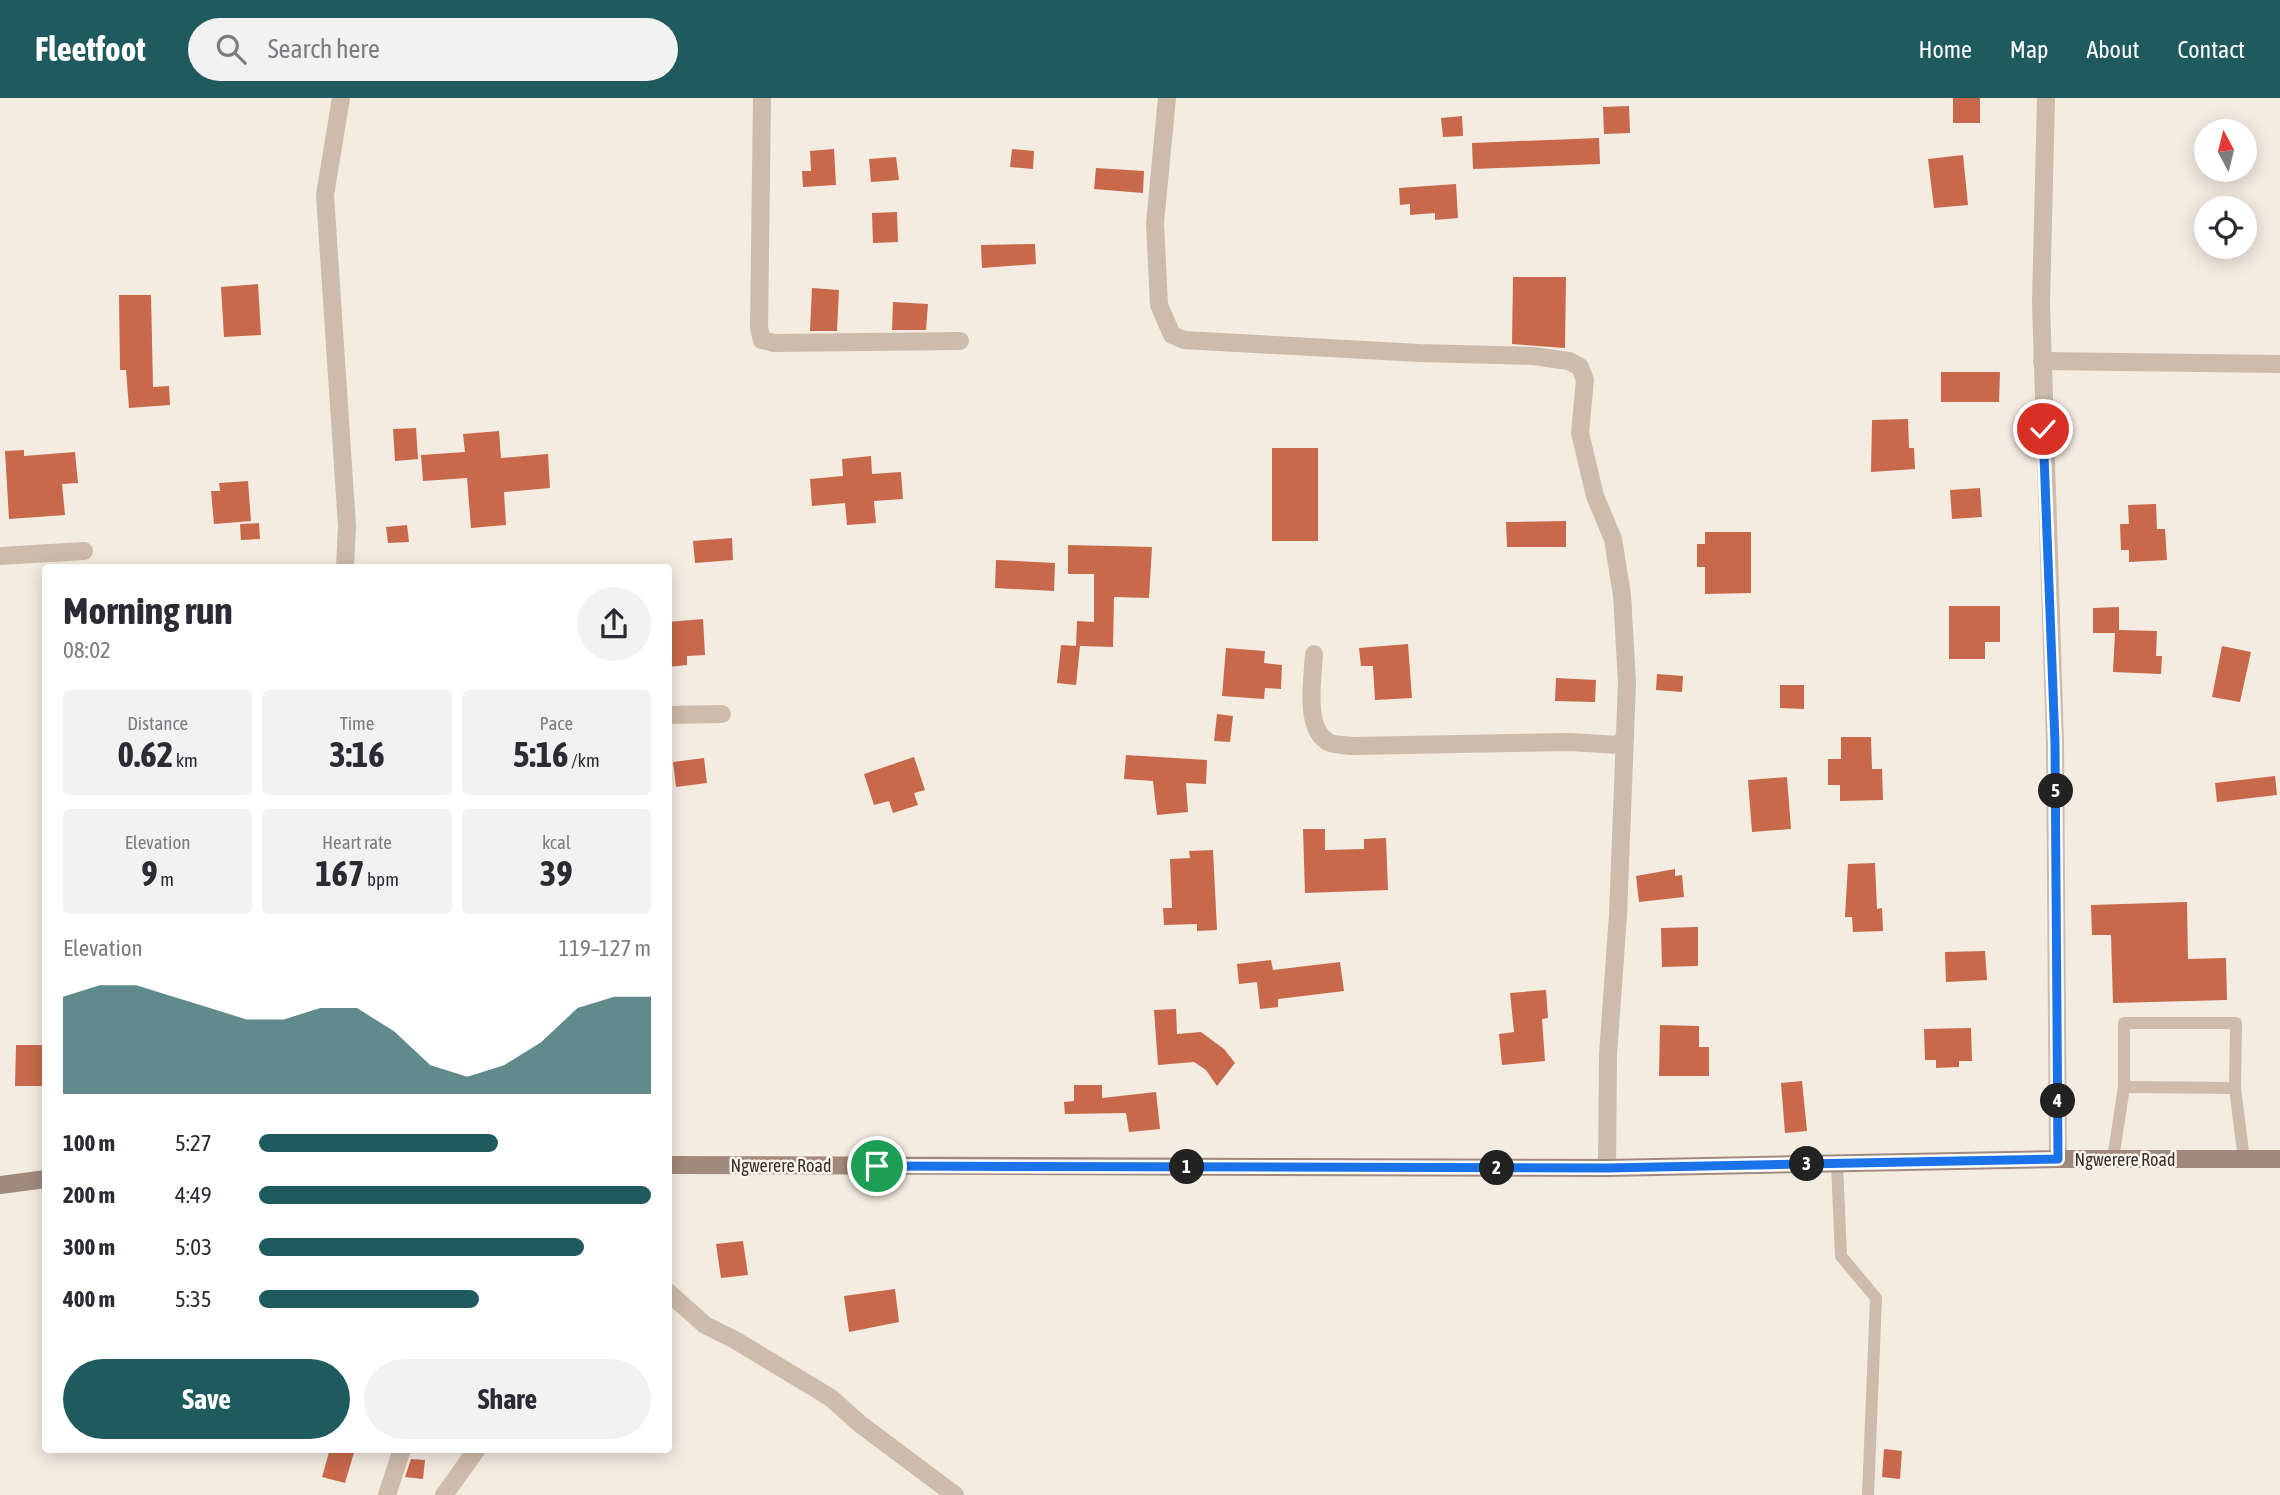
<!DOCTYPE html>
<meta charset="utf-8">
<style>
:root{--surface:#fff;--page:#f2f2f3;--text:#2b2b33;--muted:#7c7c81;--accent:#1f5a5e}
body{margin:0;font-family:"Asap Condensed",sans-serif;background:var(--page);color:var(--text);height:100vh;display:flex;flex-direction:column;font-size:26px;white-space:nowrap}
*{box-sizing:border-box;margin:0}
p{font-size:23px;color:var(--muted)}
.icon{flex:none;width:38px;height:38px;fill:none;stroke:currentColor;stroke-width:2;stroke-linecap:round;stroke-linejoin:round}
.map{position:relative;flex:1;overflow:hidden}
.details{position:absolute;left:42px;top:466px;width:630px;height:889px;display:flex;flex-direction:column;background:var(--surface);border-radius:7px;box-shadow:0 4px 18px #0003}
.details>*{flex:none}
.needle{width:46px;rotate:353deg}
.buttons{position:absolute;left:2194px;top:21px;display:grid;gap:14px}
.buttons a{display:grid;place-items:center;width:63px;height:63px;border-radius:50%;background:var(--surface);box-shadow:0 4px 18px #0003;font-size:35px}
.pin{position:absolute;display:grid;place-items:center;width:60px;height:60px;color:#fff;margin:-30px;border:4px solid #fff;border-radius:50%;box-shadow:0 2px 7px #0007}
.km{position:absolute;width:35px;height:35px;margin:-18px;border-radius:50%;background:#222;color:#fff;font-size:19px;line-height:35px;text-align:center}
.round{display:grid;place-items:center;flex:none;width:74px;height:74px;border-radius:37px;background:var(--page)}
.overview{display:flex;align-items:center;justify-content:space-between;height:119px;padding:0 21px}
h1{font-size:38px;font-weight:700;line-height:52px}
.figures{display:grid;grid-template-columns:repeat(3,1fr);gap:10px;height:119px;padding:7px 21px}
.figures div{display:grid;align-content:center;border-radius:7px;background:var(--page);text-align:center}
.figures b{font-size:35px;font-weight:700}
.figures small{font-size:19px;font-weight:400}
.figures p{font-size:19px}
.chart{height:196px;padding:14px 21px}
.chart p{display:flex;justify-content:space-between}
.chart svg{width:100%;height:126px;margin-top:7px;fill:var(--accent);opacity:.7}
.action{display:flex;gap:14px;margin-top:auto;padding:14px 21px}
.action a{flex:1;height:80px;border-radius:42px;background:var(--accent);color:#fff;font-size:28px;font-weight:700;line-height:80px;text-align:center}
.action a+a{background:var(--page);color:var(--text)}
ul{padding:0 21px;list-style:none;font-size:23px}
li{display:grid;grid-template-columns:112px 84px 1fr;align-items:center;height:52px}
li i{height:18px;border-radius:9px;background:var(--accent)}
header{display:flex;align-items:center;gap:42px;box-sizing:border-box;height:98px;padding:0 35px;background:var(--accent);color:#fff}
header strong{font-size:33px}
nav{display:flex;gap:38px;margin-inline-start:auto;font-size:24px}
.search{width:490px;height:63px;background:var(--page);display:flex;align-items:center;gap:18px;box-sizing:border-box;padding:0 24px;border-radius:38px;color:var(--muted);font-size:26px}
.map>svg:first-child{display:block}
.building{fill:#c8694b}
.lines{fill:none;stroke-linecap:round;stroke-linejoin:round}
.service{stroke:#cdbbac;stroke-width:12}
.minor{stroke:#cdbbac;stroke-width:18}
.secondary{stroke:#a18a7d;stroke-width:18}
.route-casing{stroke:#fff;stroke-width:14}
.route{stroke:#1a73e8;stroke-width:9}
.labels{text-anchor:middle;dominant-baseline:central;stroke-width:5;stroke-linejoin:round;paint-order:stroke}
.street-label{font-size:18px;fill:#3b302b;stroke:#fbf5ee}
</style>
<header>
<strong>Fleetfoot</strong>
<div class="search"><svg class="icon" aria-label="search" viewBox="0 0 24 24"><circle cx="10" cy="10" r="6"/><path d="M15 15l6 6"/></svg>Search here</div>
<nav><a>Home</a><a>Map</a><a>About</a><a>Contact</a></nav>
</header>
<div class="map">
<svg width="2280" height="1397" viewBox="0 0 2280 1397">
<rect width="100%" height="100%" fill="#f4ebe1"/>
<g class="building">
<rect x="1953" y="0" width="27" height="25"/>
<path d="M1629 8 1630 35 1604 36 1603 9Z"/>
<path d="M1462 18 1463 38 1443 39 1441 20Z"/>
<path d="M1599 40 1600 66 1473 71 1472 45Z"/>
<path d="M834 51 836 87 803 89 802 73H811L810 53Z"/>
<path d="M1012 51 1034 53 1033 71 1010 69Z"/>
<path d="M1963 57 1968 107 1934 110 1928 61Z"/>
<path d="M896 59 899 82 871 84 869 61Z"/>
<path d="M1096 70 1144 73 1143 95 1094 91Z"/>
<path d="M1456 86 1458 120 1435 122V115L1410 117V106L1400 107 1399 90Z"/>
<path d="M897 114 898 144 873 145 872 115Z"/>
<path d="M1035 146 1036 166 982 170 981 147Z"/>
<path d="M1513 179H1566L1565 250 1512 246Z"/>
<path d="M258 186 261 237 224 239 221 189Z"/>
<path d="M812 190 839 192 837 233H810Z"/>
<path d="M119 197H151L153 289 169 288 170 307 129 310 126 272H120Z"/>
<path d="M893 204 928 206 926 232H892Z"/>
<path d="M1941 274H2000L1999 304H1941Z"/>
<path d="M1908 321 1909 350H1914L1915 371 1871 374 1872 322Z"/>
<path d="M416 330 418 361 395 363 393 331Z"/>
<path d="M499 333 501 360 548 356 550 390 504 394 506 427 471 430 467 380 423 383 421 357 465 354 463 336Z"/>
<rect x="1272" y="350" width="46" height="93"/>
<path d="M24 352V358L75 354 78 385 62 386 65 417 9 421 5 353Z"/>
<path d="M871 358 872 376 901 374 903 401 874 403 876 425 847 427 845 405 812 408 810 381 843 378 842 361Z"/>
<path d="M248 383 251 423 214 426 211 393H220L219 385Z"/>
<path d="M1980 390 1982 419 1952 421 1950 392Z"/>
<path d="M2156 406 2157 431H2165L2167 462 2129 464V452H2121L2120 426H2129L2128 407Z"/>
<path d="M1566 423V449H1507L1506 424Z"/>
<path d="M259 425 260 441 241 442 240 426Z"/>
<path d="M407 427 409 444 388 445 386 429Z"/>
<path d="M1705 434H1751V495L1705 496V469H1697V446H1705Z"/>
<path d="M732 440 733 462 695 465 693 443Z"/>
<path d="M1068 447 1152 449 1149 500 1114 499 1113 549 1080 548 1076 587 1057 585 1061 547 1076 548 1077 523 1094 524V476H1068Z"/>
<path d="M996 462 1055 465 1054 493 995 490Z"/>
<path d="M1949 508H2000V544H1985V561H1949Z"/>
<path d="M2119 509V532L2157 533 2156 558H2162L2161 576 2113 574 2115 535H2093V510Z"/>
<path d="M703 521 705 557 687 558V567L668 569V524Z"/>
<path d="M1408 546 1412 600 1375 602 1373 568H1361L1359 550Z"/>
<path d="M2222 548 2251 554 2240 604 2212 599Z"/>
<path d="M1226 550 1265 553 1264 565 1282 567 1281 591 1265 590 1264 601 1222 598Z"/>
<path d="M1657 576 1683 578 1682 594 1656 592Z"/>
<path d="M1556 580 1596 582 1595 604 1555 603Z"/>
<path d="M1780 587H1804V611L1780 610Z"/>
<path d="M1217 616 1233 618 1230 644 1214 643Z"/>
<path d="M1841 639H1871L1872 671H1882L1883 702 1840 703V687H1828V661H1841Z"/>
<path d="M1126 657 1207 662 1206 686 1186 685 1188 714 1157 717 1153 683 1124 681Z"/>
<path d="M914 659 925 692 914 695 918 707 893 715 889 703 874 707 864 676Z"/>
<path d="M704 660 707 685 676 689 673 664Z"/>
<path d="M2275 678 2277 697 2217 704 2215 685Z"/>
<path d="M1787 679 1791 731 1752 734 1748 682Z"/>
<path d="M1303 731H1325V752L1364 751V741L1386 740 1388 792 1305 795Z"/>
<path d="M1213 752 1217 832 1197 833V826L1164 827 1163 810H1172L1170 761 1190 760 1189 753Z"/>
<path d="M1875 765 1877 811 1882 810 1883 833 1853 834 1852 819H1845L1848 766Z"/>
<path d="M1675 771V778L1682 777 1684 799 1639 804 1636 778Z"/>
<path d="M2187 804 2188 861 2226 860 2227 902 2113 905 2111 837H2092L2091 807Z"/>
<path d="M1698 829V868L1662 869 1661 830Z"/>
<path d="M1985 853 1987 882 1946 884 1945 854Z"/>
<path d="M1271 862 1273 872 1340 864 1344 893 1278 901V909L1260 911 1257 884 1239 886 1237 866Z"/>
<path d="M1546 892 1548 920 1542 921 1545 963 1502 967 1499 936 1514 934 1510 895Z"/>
<path d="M1176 911 1177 936 1201 934 1224 951 1235 965 1217 988 1206 972 1194 964 1158 967 1154 912Z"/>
<path d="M1660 927 1699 928V949H1709V978H1659Z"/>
<path d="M1971 930 1972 963H1959V969L1936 970V962H1925L1924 931Z"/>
<path d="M16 947H46V988H15Z"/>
<path d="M1802 983 1807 1033 1785 1035 1781 985Z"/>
<path d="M1074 987H1102V1000L1156 994 1160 1031 1129 1034 1126 1015 1065 1016 1064 1004 1074 1003Z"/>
<path d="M743 1143 748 1177 721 1180 716 1146Z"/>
<path d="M895 1191 899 1224 849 1234 844 1198Z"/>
<path d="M330 1351H355L345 1385 322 1379Z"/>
<path d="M1884 1351 1902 1353 1900 1381 1882 1379Z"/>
<path d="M411 1361 425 1362 423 1381 405 1379Z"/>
</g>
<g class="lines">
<g class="service">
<path d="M2124 989 2235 990"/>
<path d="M2113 1061 2124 989V925H2236L2235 990 2244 1062"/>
<path d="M1837 1066 1841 1158 1876 1200 1868 1397"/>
</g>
<g class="minor">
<path d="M341 0 325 97 347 428 345 469"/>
<path d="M762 0 759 230 762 242 774 245 960 243"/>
<path d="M1167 0 1155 125 1159 207 1172 237 1184 242 1419 255 1533 258 1569 263 1580 269 1585 282 1580 335 1595 398 1613 441 1622 497 1627 585 1618 817 1608 957 1607 1070"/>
<path d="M2046 0 2041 205 2055 645 2058 1061"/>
<path d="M2042 263 2280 266"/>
<path d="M0 458 84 453"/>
<path d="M1314 556C1313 580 1303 632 1330 645 1336 647 1346 647 1352 648L1570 644 1619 647 1625 638"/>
<path d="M668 617 722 616"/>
<path d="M668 1194 705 1227 735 1242 831 1300 860 1326 955 1397"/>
<path d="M387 1397 402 1351"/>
<path d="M444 1397 477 1351"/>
</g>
<g class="secondary">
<path d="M668 1067 1607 1070 2058 1061H2280"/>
<path d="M0 1087 46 1081"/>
</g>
</g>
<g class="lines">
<g class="route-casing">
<path id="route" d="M877 1068 1607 1070 2058 1061 2055 645 2043 331"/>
</g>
<use href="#route" class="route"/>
</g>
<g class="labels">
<g class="street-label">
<text x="2125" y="1061">Ngwerere Road</text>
<text x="781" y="1067">Ngwerere Road</text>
</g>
</g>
</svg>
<div class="buttons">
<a><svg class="needle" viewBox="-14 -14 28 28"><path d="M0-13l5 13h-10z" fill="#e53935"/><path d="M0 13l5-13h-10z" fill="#7c7c81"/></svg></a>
<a><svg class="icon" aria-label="locate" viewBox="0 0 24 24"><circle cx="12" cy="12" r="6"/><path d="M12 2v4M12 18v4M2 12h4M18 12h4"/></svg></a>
</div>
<div class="pin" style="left:877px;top:1068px;background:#1e9e55"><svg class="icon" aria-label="arrive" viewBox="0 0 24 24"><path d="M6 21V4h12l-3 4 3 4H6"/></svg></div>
<div class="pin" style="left:2043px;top:331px;background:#d93025"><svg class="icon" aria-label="check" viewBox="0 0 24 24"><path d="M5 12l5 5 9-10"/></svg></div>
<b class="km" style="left:1187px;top:1069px">1</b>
<b class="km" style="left:1497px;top:1070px">2</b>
<b class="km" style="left:1807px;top:1066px">3</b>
<b class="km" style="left:2058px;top:1003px">4</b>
<b class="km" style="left:2056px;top:693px">5</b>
<section class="details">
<div class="overview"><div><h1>Morning run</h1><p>08:02</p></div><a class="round"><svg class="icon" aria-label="share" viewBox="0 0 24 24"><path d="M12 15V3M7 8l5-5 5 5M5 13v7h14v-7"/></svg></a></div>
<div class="figures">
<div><p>Distance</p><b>0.62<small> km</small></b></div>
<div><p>Time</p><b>3:16</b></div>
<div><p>Pace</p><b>5:16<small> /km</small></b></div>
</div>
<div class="figures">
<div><p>Elevation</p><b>9<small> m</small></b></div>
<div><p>Heart rate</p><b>167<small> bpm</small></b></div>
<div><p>kcal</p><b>39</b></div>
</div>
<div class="chart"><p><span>Elevation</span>119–127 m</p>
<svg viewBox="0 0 160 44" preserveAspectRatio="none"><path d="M0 44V10L10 6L20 6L30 10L40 14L50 18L60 18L70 14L80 14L90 22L100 34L110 38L120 34L130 26L140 14L150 10L160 10V44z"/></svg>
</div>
<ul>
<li><b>100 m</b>5:27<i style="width:61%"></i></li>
<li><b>200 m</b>4:49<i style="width:100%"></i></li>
<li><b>300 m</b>5:03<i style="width:83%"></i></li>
<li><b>400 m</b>5:35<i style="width:56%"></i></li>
</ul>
<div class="action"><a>Save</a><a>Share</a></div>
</section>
</div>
